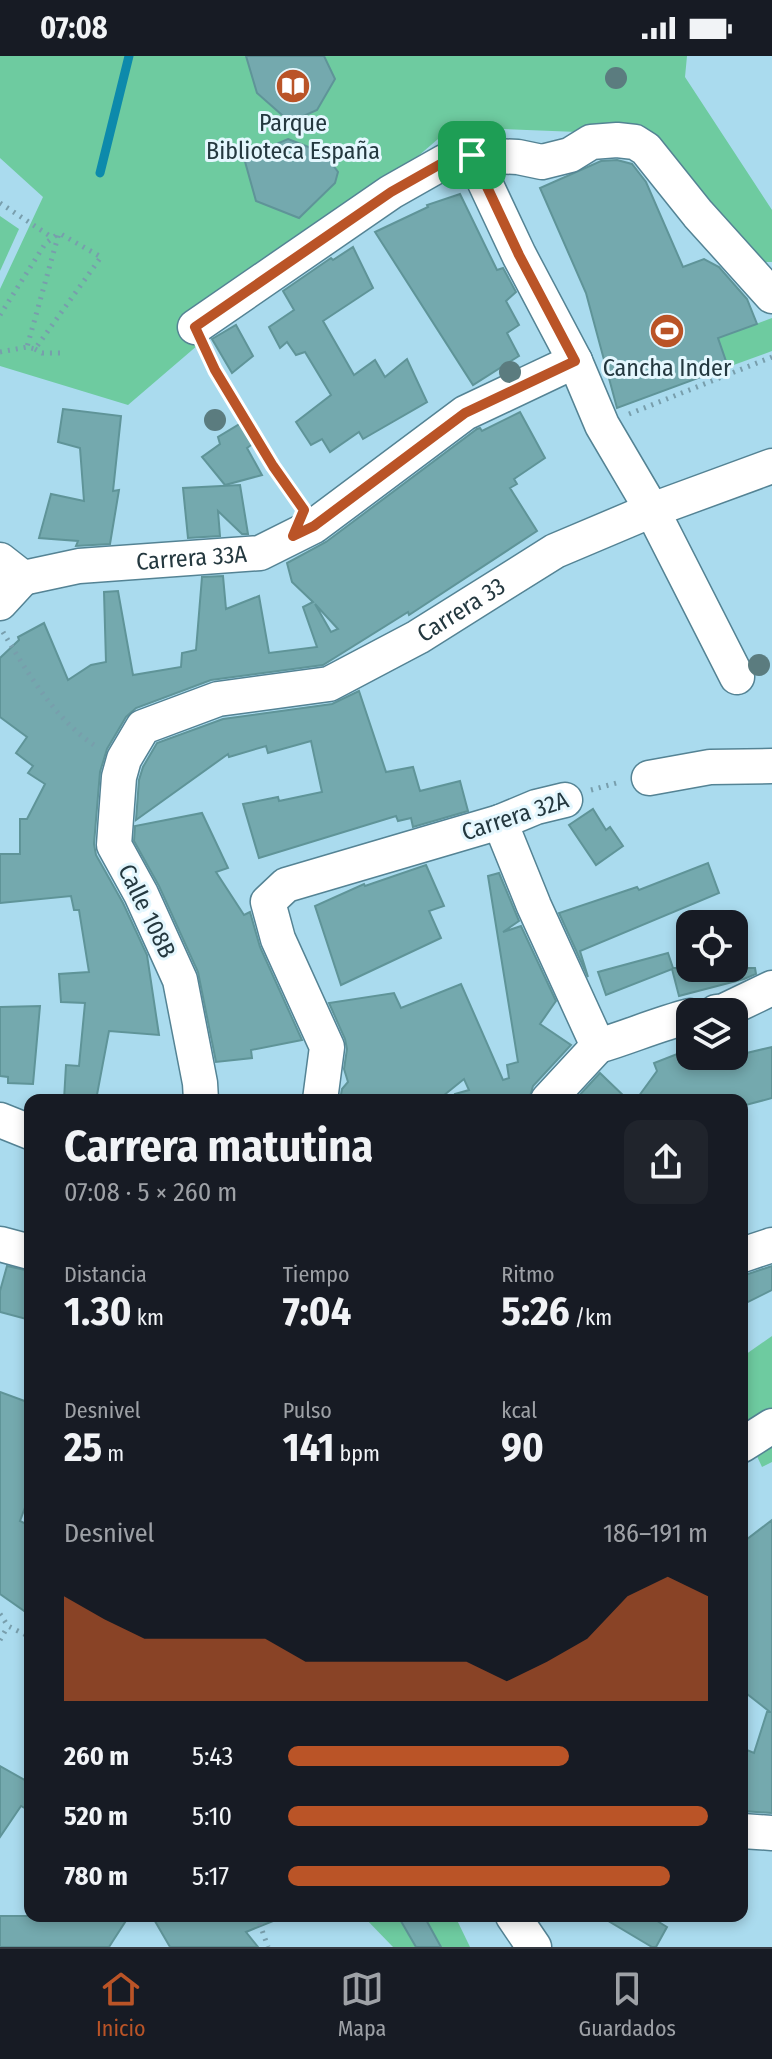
<!DOCTYPE html>
<html lang="es">
<meta charset="utf-8">
<style>
:root{--surface:#171b24;--page:#20242c;--text:#f1f3f6;--muted:#9ea1a6;--line:#363941;--accent:#ba5427}
body{margin:0;font-family:"Fira Sans Condensed",sans-serif;background:var(--page);color:var(--text);height:100vh;display:flex;flex-direction:column;font-size:30px;white-space:nowrap}
*{box-sizing:border-box;margin:0}
p{font-size:26px;color:var(--muted)}
.icon{flex:none;width:44px;height:44px;fill:none;stroke:currentColor;stroke-width:2;stroke-linecap:round;stroke-linejoin:round}
.map{position:relative;flex:1;overflow:hidden}
.panel{position:absolute;left:24px;top:1038px;width:724px;height:828px;display:flex;flex-direction:column;background:var(--surface);border-radius:16px;box-shadow:0 4px 12px #0003}
.panel>*{flex:none}
.fabs{position:absolute;left:676px;top:854px;display:grid;gap:16px}
.fabs a{display:grid;place-items:center;width:72px;height:72px;border-radius:16px;background:var(--surface);box-shadow:0 4px 12px #0003;font-size:40px}
.pin{position:absolute;display:grid;place-items:center;width:68px;height:68px;color:#fff;margin:-34px;border-radius:16px;box-shadow:0 4px 12px #0006}
.round{display:grid;place-items:center;flex:none;width:84px;height:84px;border-radius:16px;background:var(--page)}
.head{display:flex;align-items:center;justify-content:space-between;height:136px;padding:0 40px}
h1{font-size:44px;font-weight:700;line-height:60px}
.figures{display:grid;grid-template-columns:repeat(3,1fr);gap:12px;height:136px;padding:8px 40px}
.figures div{display:grid;align-content:center}
.figures b{font-size:40px;font-weight:700}
.figures small{font-size:22px;font-weight:400}
.figures p{font-size:22px}
.chart{height:224px;padding:16px 40px}
.chart p{display:flex;justify-content:space-between}
.chart svg{width:100%;height:144px;margin-top:8px;fill:var(--accent);opacity:.7}
ul{padding:0 40px;list-style:none;font-size:26px}
li{display:grid;grid-template-columns:128px 96px 1fr;align-items:center;height:60px}
li i{height:20px;border-radius:10px;background:var(--accent)}
.status{display:flex;justify-content:space-between;align-items:center;height:56px;padding:0 40px;background:var(--surface);direction:ltr}
.status svg{height:22px;fill:currentColor}
.dock{display:flex;justify-content:space-around;align-items:center;height:112px;border-top:2px solid var(--line);background:var(--surface);font-size:22px;color:var(--muted)}
.dock a{display:grid;justify-items:center;gap:4px}
.dock .selected{color:var(--accent)}
.map>svg:first-child{display:block}
.green{fill:#6ecba0}
.lines{fill:none;stroke-linecap:round;stroke-linejoin:round}
.stream{stroke:#0d8aab;stroke-width:9}
.building{fill:#74a9ae;stroke:#5f9498;stroke-width:2;fill-rule:evenodd}
.minor-casing{stroke:#548394;stroke-width:37}
.path{stroke:#789eac;stroke-width:5;stroke-dasharray:2 6;stroke-linecap:butt}
.minor{stroke:#fff;stroke-width:34}
.tree{fill:#5b7c7f}
.route-casing{stroke:#fff;stroke-width:16}
.route{stroke:#ba5427;stroke-width:10}
.labels{text-anchor:middle;dominant-baseline:central;stroke-width:6;stroke-linejoin:round;paint-order:stroke}
.poi-label{font-size:24px;fill:#24383f;stroke:#e4f7fe}
.street-label{font-size:24px;fill:#24383f;stroke:#e4f7fe}
</style>
<div class="status"><b>07:08</b><svg viewBox="0 0 49 12"><path d="M0 12V9h3v3zM5 12V6h3v6zM10 12V3h3v9zM15 12V0h3v12zM26 1h20v11H26zM47 4h2v5h-2z"/></svg></div>
<div class="map">
<svg width="772" height="1891" viewBox="0 0 772 1891">
<rect width="100%" height="100%" fill="#aadbee"/>
<g class="green">
<path d="M0 0H687L685 21 772 154V206H746L654 79 452 71 128 349 0 310V233L43 141 0 102Z"/>
<path d="M0 160 19 173 0 215Z"/>
<path d="M772 262V295L728 311 718 282Z"/>
<path d="M772 1280V1406L762 1411 742 1368V1301Z"/>
<path d="M363 1860H455L470 1891H393Z"/>
</g>
<g class="lines">
<path class="stream" d="M100 117 129 0"/>
</g>
<g class="building">
<path d="M246 0H324L335 23 317 54 290 66 257 37Z"/>
<path d="M288 83 324 97 338 116 335 127 299 162 256 145 244 102Z"/>
<path d="M617 104 632 108 646 126 683 211 704 203 719 211 747 243 757 268 718 282 728 311 617 352 586 237 540 132 601 105Z"/>
<path d="M460 138 497 214 503 212 516 236 506 245 519 269 507 277 519 300 473 329 375 176 428 151 427 149Z"/>
<path d="M353 191 373 232 323 265 354 319 375 304 385 321 407 303 427 346 363 383 359 376 330 396 322 383 311 389 296 366 331 339 305 296 296 299 287 286 280 292 269 271 294 254 283 235 331 202 333 204Z"/>
<path d="M236 269 253 300 232 317 212 283Z"/>
<path d="M63 353 121 360 113 435 119 434 110 488 76 490 78 485 39 482 51 438 84 445 80 392 58 386Z"/>
<path d="M520 356 545 402 514 423 517 428 510 432 537 475 409 559 408 556 323 609 211 624 136 652 126 661 107 693 100 716 94 788 96 799 123 847 147 899 159 979 109 975 96 1044H64L66 1009 79 1010 85 947 61 946 59 918 89 916 79 854H74L71 840 0 847V798H20V763H27L45 728 28 717 33 710 16 697 27 681 0 661V602L19 584 18 581 44 567 68 624 91 609 106 606 104 536 118 535 133 619 181 611 182 597 196 594 202 521 223 520 226 553 259 540 269 597 317 591 303 551 313 546 292 526 287 507 326 486 477 373 480 372 482 375ZM315 548 338 573 331 576Z"/>
<path d="M243 366 254 387 247 392 262 419 225 429 202 401 220 388 218 381Z"/>
<path d="M240 429 248 478H242L218 455 220 480 188 482 183 432Z"/>
<path d="M359 635 386 716 413 711 420 735 460 725 468 755 413 771 411 762 398 765 396 760 259 802 243 748 278 741 279 745 322 736 311 685 268 697 266 690 229 701 228 698 136 764 139 724 143 711 157 687 223 663 332 648Z"/>
<path d="M593 753 606 774 610 771 623 790 596 809 569 769Z"/>
<path d="M202 757 228 812 216 816 244 859 250 856 260 891 302 984 251 994 252 1002 216 1006 198 916 159 830 134 785 135 770Z"/>
<path d="M708 807 719 837 580 895 588 921 559 857 637 831 639 834Z"/>
<path d="M426 809 444 850 429 855 441 882 341 929 315 850 364 828 365 830Z"/>
<path d="M499 817 519 865 503 876 521 870 556 945 540 968 571 989 533 1030 529 1044H456L455 1038 469 1034 464 1023 438 1044H340L342 1033 348 1026 344 1013 347 993 345 983 329 947 394 937 401 952 461 928 503 1024 509 1022 507 1009 518 1006 488 820Z"/>
<path d="M668 897 673 912H755L756 918 744 923 679 940 672 913 606 939 598 916Z"/>
<path d="M40 950 33 1028 8 1027V1021L0 1020V951Z"/>
<path d="M772 991V1042L742 1050V1044H636L657 1015 654 1007 690 993V1000H734Z"/>
<path d="M600 1017 628 1044H575Z"/>
<path d="M7 1210 30 1215V1264L0 1256V1235Z"/>
<path d="M772 1210V1234L742 1249V1220Z"/>
<path d="M0 1336 30 1347V1438L20 1465 30 1470V1559L0 1538Z"/>
<path d="M772 1464V1757L742 1755V1692L754 1697 767 1656H770L742 1634V1487Z"/>
<path d="M0 1710 30 1727V1755L21 1750 0 1781Z"/>
<path d="M0 1860H129L109 1891H0Z"/>
<path d="M152 1860H283V1861L246 1876 258 1891H170Z"/>
<path d="M398 1860H424L441 1891H416Z"/>
<path d="M600 1860H649L667 1871 656 1891H652Z"/>
</g>
<g class="lines">
<g class="minor-casing">
<g id="minor">
<path d="M472 99 519 199 575 305 602 369 652 454 737 621"/>
<path d="M195 271 391 136 444 106 472 99 518 101 542 106 570 99 591 86 617 84 635 86 646 93 698 158 772 240"/>
<path d="M0 504 23 522"/>
<path id="s1" d="M23 522 79 510 260 497 314 470 465 357 575 305"/>
<path d="M0 547 23 522"/>
<path d="M649 722 710 711 772 710"/>
<path d="M500 766 534 850 598 990"/>
<path d="M716 956 724 955 772 932"/>
<path d="M598 990C629 981 658 968 690 960"/>
<path id="s2" d="M201 1044 200 1027 180 924 141 838 114 789 119 721 124 703 143 671 218 643 329 628 418 581 555 495 652 454 772 410"/>
<path d="M320 1044 327 991 278 883 268 846 286 829 500 766 536 751 565 744"/>
<path d="M548 1044 598 990"/>
<path d="M0 1064 30 1076"/>
<path d="M0 1188 30 1196"/>
<path d="M742 1199 772 1189"/>
<path d="M742 1389 772 1370"/>
<path d="M742 1775 772 1777"/>
<path d="M513 1860 534 1891"/>
</g>
</g>
<g class="path">
<path d="M0 147 53 182"/>
<path d="M0 259 45 188 59 177"/>
<path d="M35 293 42 297H62"/>
<path d="M0 296 27 291 35 293 101 201 59 177 27 291"/>
<path d="M207 299 273 410 297 443"/>
<path d="M629 358 772 301"/>
<path d="M3 576C27 616 56 665 97 691"/>
<path d="M591 734 620 726"/>
<path d="M0 1558 8 1570 30 1581"/>
<path d="M0 1584 8 1570"/>
<path d="M257 1860 268 1891"/>
</g>
<use href="#minor" class="minor"/>
</g>
<g class="tree">
<circle cx="616" cy="22" r="11"/>
<circle cx="510" cy="316" r="11"/>
<circle cx="215" cy="364" r="11"/>
<circle cx="759" cy="609" r="11"/>
</g>
<g class="lines">
<g class="route-casing">
<path id="route" d="M472 99 519 199 575 305 465 357 314 470 293 480 304 454 273 410 215 314 195 271 391 136 444 106Z"/>
</g>
<use href="#route" class="route"/>
</g>
<defs>
<g id="library-disc" transform="scale(1.8)"><circle r="9.5" fill="#ba5427" stroke="#e4f7fe"/><path d="M-6-4Q-3-5.5-.7-3.5V5Q-3 3-6 4ZM6-4Q3-5.5 .7-3.5V5Q3 3 6 4Z" fill="#fff"/></g>
<g id="stadium-disc" transform="scale(1.8)"><circle r="9.5" fill="#ba5427" stroke="#e4f7fe"/><path d="M0-5a6.5 5 0 1 0 0 10a6.5 5 0 1 0 0-10ZM-3.5-1.8h7v3.6h-7Z" fill="#fff"/></g>
</defs>
<g fill-rule="evenodd">
<use href="#library-disc" x="293" y="30"/>
<use href="#stadium-disc" x="667" y="275"/>
</g>
<g class="labels">
<g class="poi-label">
<text x="293" y="67">Parque<tspan x="293" dy="28">Biblioteca España</tspan></text>
<text x="667" y="312">Cancha Inder</text>
</g>
<g class="street-label">
<text stroke="none"><textPath href="#s1" startOffset="170">Carrera 33A</textPath></text>
<text stroke="none"><textPath href="#s2" startOffset="740">Carrera 33</textPath></text>
<text transform="translate(515 760) rotate(-18)">Carrera 32A</text>
<text transform="translate(147 855) rotate(64)">Calle 108B</text>
</g>
</g>
</svg>
<div class="fabs">
<a><svg class="icon" aria-label="locate" viewBox="0 0 24 24"><circle cx="12" cy="12" r="6"/><path d="M12 2v4M12 18v4M2 12h4M18 12h4"/></svg></a>
<a><svg class="icon" aria-label="layers" viewBox="0 0 24 24"><path d="M12 4l9 5-9 5-9-5zM3 14l9 5 9-5"/></svg></a>
</div>
<div class="pin" style="left:472px;top:99px;background:#1e9e55"><svg class="icon" aria-label="arrive" viewBox="0 0 24 24"><path d="M6 21V4h12l-3 4 3 4H6"/></svg></div>
<section class="panel">
<div class="head"><div><h1>Carrera matutina</h1><p>07:08 · 5 × 260 m</p></div><a class="round"><svg class="icon" aria-label="share" viewBox="0 0 24 24"><path d="M12 15V3M7 8l5-5 5 5M5 13v7h14v-7"/></svg></a></div>
<div class="figures">
<div><p>Distancia</p><b>1.30<small> km</small></b></div>
<div><p>Tiempo</p><b>7:04</b></div>
<div><p>Ritmo</p><b>5:26<small> /km</small></b></div>
</div>
<div class="figures">
<div><p>Desnivel</p><b>25<small> m</small></b></div>
<div><p>Pulso</p><b>141<small> bpm</small></b></div>
<div><p>kcal</p><b>90</b></div>
</div>
<div class="chart"><p><span>Desnivel</span>186–191 m</p>
<svg viewBox="0 0 160 44" preserveAspectRatio="none"><path d="M0 44V12L10 19L20 25L30 25L40 25L50 25L60 32L70 32L80 32L90 32L100 32L110 38L120 32L130 25L140 12L150 6L160 12V44z"/></svg>
</div>
<ul>
<li><b>260 m</b>5:43<i style="width:67%"></i></li>
<li><b>520 m</b>5:10<i style="width:100%"></i></li>
<li><b>780 m</b>5:17<i style="width:91%"></i></li>
</ul>
</section>
</div>
<nav class="dock">
<a class="selected"><svg class="icon" aria-label="home" viewBox="0 0 24 24"><path d="M3 11l9-7 9 7M6 9v11h12V9"/></svg>Inicio</a>
<a><svg class="icon" aria-label="map" viewBox="0 0 24 24"><path d="M3 6l6-2 6 2 6-2v14l-6 2-6-2-6 2zM9 4v14M15 6v14"/></svg>Mapa</a>
<a><svg class="icon" aria-label="saved" viewBox="0 0 24 24"><path d="M7 4h10v16l-5-4-5 4z"/></svg>Guardados</a>
</nav>
